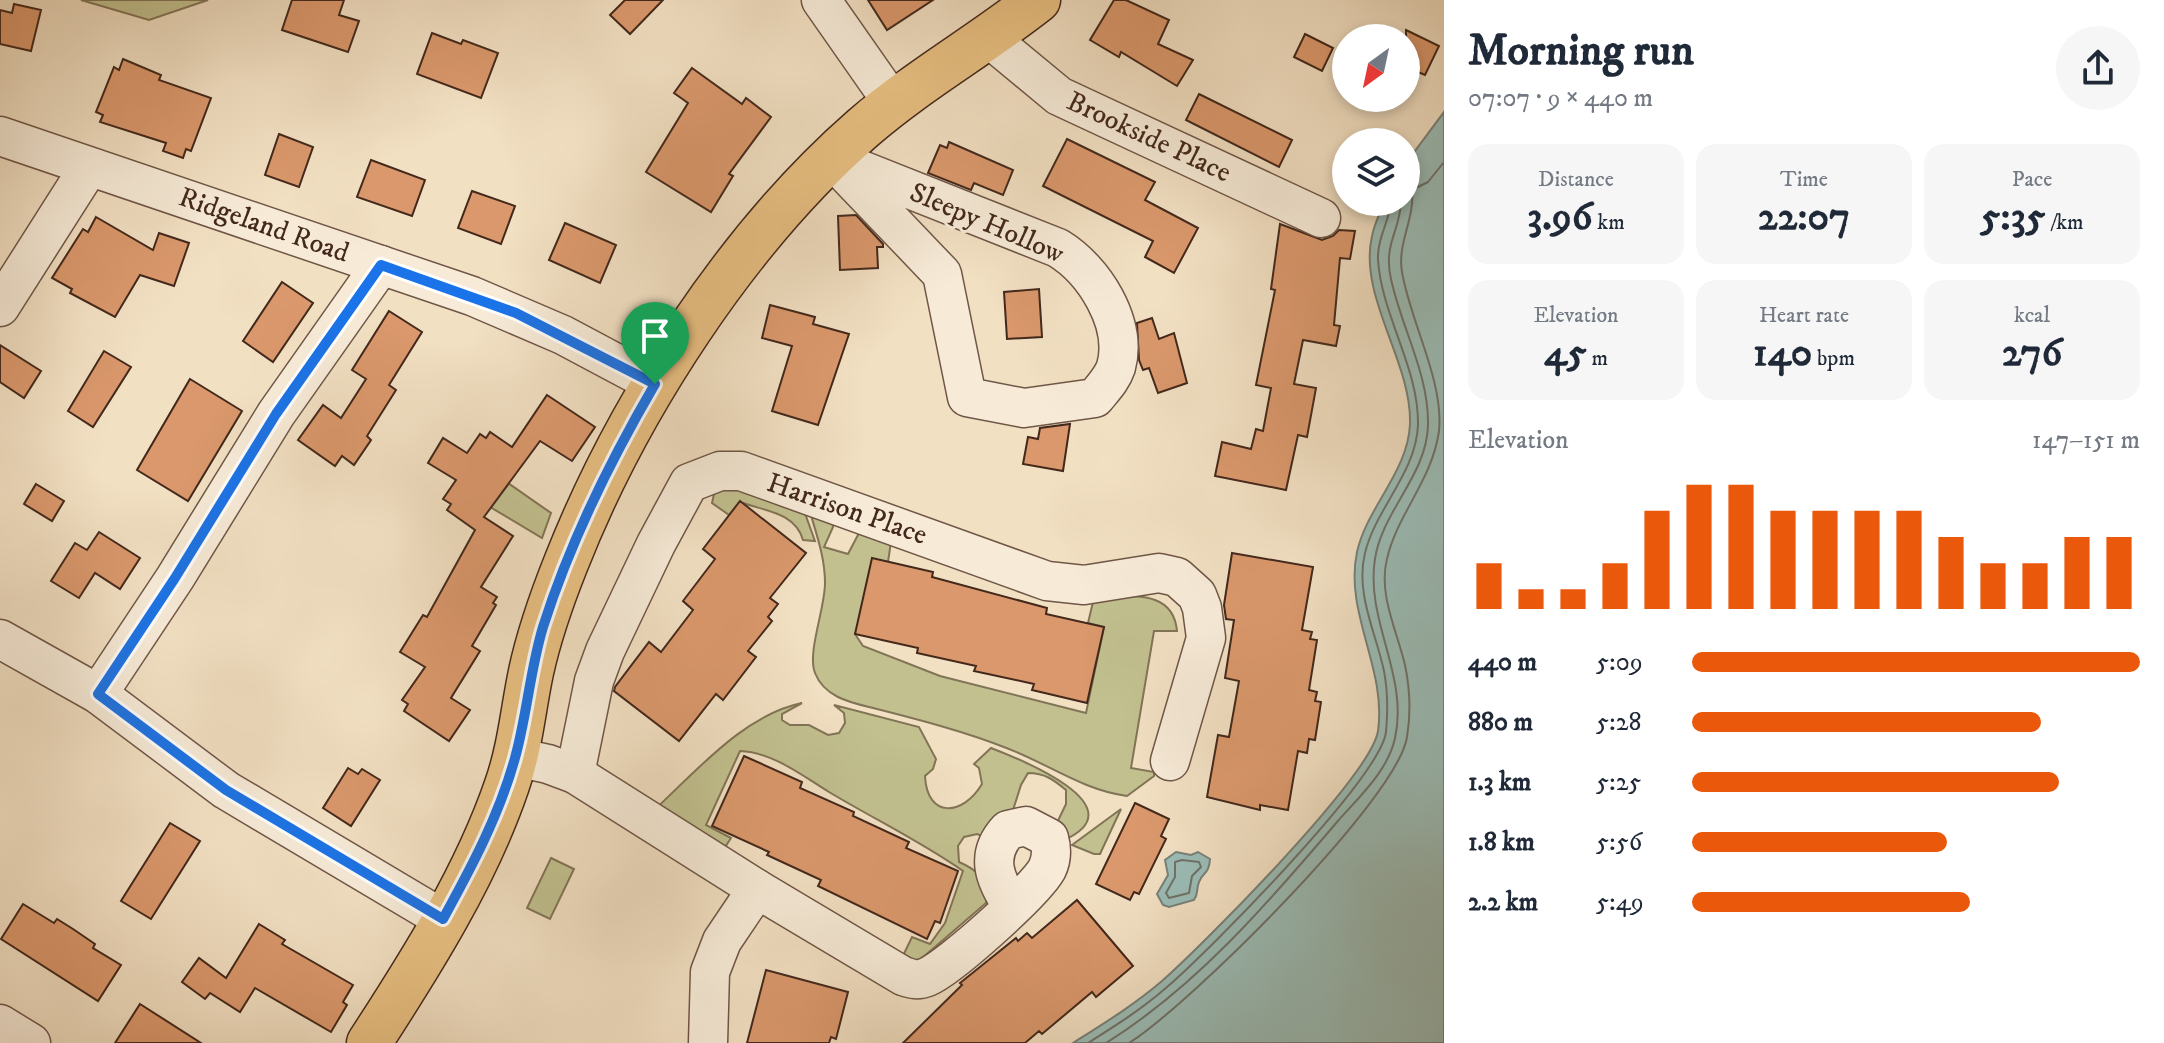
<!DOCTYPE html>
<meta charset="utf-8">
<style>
:root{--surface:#fff;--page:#f6f6f7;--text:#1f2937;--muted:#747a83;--accent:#ea580c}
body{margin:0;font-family:"IM FELL DW Pica",serif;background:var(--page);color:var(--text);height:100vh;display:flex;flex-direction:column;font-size:30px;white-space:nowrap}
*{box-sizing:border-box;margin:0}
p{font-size:26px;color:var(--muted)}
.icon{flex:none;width:44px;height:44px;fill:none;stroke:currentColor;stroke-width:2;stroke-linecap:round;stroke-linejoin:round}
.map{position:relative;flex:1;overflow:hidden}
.panel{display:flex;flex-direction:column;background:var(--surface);width:720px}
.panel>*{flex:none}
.needle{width:52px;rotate:213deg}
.controls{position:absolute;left:1332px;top:24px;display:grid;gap:16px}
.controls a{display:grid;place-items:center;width:88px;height:88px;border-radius:50%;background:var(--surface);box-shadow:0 4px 12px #0003;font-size:40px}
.pin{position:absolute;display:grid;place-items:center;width:68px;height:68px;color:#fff;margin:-82px -34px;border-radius:50% 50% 50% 0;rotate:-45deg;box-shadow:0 0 8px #0007}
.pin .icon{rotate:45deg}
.round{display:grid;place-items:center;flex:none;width:84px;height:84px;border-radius:42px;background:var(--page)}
.overview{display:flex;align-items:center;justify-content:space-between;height:136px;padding:0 24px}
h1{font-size:44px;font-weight:800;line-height:60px}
.stats{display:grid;grid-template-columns:repeat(3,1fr);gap:12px;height:136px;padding:8px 24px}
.stats div{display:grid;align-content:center;border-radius:20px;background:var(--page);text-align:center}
.stats b{font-size:40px;font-weight:800}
.stats small{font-size:22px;font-weight:400}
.stats p{font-size:22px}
.chart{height:224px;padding:16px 24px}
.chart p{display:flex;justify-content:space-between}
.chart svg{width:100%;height:144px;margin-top:8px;stroke:var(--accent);stroke-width:6}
ul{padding:0 24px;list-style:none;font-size:26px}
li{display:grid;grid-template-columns:128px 96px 1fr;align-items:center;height:60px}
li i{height:20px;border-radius:10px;background:var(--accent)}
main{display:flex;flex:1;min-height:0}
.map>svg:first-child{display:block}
.green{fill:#c2c08f;stroke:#827456;stroke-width:2}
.water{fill:#9bbdb7;stroke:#788179;stroke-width:2}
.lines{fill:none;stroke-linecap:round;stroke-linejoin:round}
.shore{stroke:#6f726a;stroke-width:2}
.building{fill:#da986c;stroke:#43281c;stroke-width:2}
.minor-casing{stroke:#6f5646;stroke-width:41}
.major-casing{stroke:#43281c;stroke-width:47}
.minor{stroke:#f7ebd8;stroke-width:38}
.major{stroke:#e9c082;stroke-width:44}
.route-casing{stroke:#fff;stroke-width:16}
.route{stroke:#1a73e8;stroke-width:10}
.labels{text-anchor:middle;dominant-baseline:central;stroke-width:6;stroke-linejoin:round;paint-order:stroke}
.street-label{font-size:28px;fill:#43281c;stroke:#f7ebd8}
</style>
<main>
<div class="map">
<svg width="1444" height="1043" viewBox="0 0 1444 1043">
<rect width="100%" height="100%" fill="#f2e0c3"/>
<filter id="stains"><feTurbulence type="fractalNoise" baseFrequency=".0025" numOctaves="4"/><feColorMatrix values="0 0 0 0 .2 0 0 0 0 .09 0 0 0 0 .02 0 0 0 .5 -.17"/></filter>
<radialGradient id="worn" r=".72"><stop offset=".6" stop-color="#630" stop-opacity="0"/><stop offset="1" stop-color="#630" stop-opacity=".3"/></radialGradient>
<g class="green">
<path d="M81 0H208L149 20Z"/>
<path d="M458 474 508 483 551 513 542 538 475 498 477 495 455 481Z"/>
<path d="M723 485 803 508 815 541 803 540C795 512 764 511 740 502L729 515 712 503 714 494Z"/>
<path d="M810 512 832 520 833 527 824 547 848 554 860 531 891 542 888 562 855 634 863 646 940 676 1086 713 1104 627 1088 623 1093 602 1098 596C1131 597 1173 589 1177 631H1154L1131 768 1154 772V776L1127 796C1083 790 1050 765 1009 749 964 731 916 719 869 707 848 702 824 696 815 673 807 652 825 609 825 583 825 558 817 536 810 512Z"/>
<path d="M802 703 782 714V720L790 725H809L828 735 839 733 845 723 844 713 834 705 919 727 936 759 933 769 925 776C927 819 963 816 982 784L979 768 974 764 991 748C1017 758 1140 806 1064 840L1055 827 1066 804V790C1054 780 1045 773 1028 773L1021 785 1013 810 985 837 977 834 964 837 958 846 959 862C978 870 990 881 986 903L921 959 905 964 900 962 912 937 930 944 945 923 963 871C920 841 874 819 829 792 803 776 772 752 740 751L706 825 731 838 718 858 652 812C695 773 743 715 802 703Z"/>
<path d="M1121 809 1100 854H1094L1072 845Z"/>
<path d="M551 858 574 869 550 919 527 908Z"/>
</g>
<g class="water">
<path d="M1444 112V1043H1073C1103 1024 1134 1005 1162 981 1203 945 1371 776 1378 731 1387 669 1344 613 1357 552 1367 507 1408 472 1410 424 1412 362 1358 297 1372 236 1374 225 1380 213 1384 202H1406V163Z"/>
<path d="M1176 852 1191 855 1198 852 1210 859C1209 875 1203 871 1199 882 1196 889 1199 893 1194 900L1169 907 1163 905 1157 894 1168 875 1165 860Z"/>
</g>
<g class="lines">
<g class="shore">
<path d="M1182 860 1199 862 1201 867 1192 876 1189 893 1169 898 1166 893 1175 877V862Z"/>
<path d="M1088 1043C1115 1026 1142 1009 1167 987 1209 951 1380 778 1386 732 1388 711 1388 692 1384 671 1376 633 1355 593 1365 553 1376 508 1416 473 1418 425 1419 368 1382 317 1378 260 1377 239 1389 222 1391 202"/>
<path d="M1106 1043C1196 987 1269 902 1337 822 1359 797 1388 771 1395 738 1409 676 1365 620 1375 559 1382 511 1427 475 1428 425 1429 374 1401 327 1391 279 1383 244 1400 231 1401 202"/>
<path d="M1129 1043C1187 1007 1398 799 1407 737 1411 713 1410 689 1405 665 1397 631 1378 594 1387 559 1397 514 1432 481 1439 431 1444 381 1410 321 1402 272 1397 243 1415 219 1412 190L1428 182 1444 162"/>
</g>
</g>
<g class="building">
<path d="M292 0H344L339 15 359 21 348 52 282 30Z"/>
<path d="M625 0H663L630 34 610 15Z"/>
<path d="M868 0H933L887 30Z"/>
<path d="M1114 0H1126L1169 20 1158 44 1193 60 1177 86 1121 52 1119 57 1090 40Z"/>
<path d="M14 4 41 10 31 51 0 44V10L12 13Z"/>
<path d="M1406 30 1439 46 1425 75 1406 67Z"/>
<path d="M432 33 461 44 463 40 498 53 481 98 417 74Z"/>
<path d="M1305 34 1333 48 1322 71 1294 57Z"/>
<path d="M123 59 161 75 159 80 211 98 191 151 186 149 183 158 163 151 166 143 100 122 103 115 96 112 114 67 119 70Z"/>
<path d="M692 68 742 104 746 98 771 117 729 174 733 176 711 212 646 172 688 103 674 93Z"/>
<path d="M1199 94 1292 140 1279 167 1186 120Z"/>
<path d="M279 134 313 147 299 187 265 175Z"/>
<path d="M1067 139 1155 182 1145 200 1198 228 1174 273 1145 257 1153 241 1043 186Z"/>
<path d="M949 142 1013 170 1003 195 974 183 971 190 928 173 940 145 947 148Z"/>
<path d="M371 160 425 180 412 216 357 197Z"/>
<path d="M472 191 515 206 501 244 458 228Z"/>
<path d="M856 215 883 244V247H877L878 268 840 270 838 216Z"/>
<path d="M96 217 153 250 159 233 189 243 174 286 140 275 115 317 70 293 72 289 52 278 83 229 88 232Z"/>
<path d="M565 223 616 245 600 283 549 260Z"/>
<path d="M1280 224 1322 240 1333 236 1339 230 1355 231 1350 259 1340 258 1334 325 1340 326 1336 346 1303 340 1294 384 1316 388 1307 437 1298 435 1286 490 1215 476 1222 442 1251 449 1256 429 1263 431 1271 388 1256 385 1275 290 1271 289Z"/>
<path d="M282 282 313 303 273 362 243 341Z"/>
<path d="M1039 289 1042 337 1007 339 1004 292Z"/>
<path d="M770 305 815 317 813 324 849 334 818 425 772 411 792 346 762 338Z"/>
<path d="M389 311 422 332 389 385 396 390 367 436 371 440 354 465 342 456 335 466 298 440 323 405 341 418 366 379 352 370Z"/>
<path d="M1152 318 1159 339 1174 333 1187 383 1158 393 1149 368 1143 370 1139 360 1137 323Z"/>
<path d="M0 345 41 371 24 398 0 382Z"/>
<path d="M104 351 131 367 93 427 68 411Z"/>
<path d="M190 379 242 411 188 501 137 470Z"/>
<path d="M547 395 595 427 572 461 540 441 484 517 513 536 481 587 497 597 493 603 496 605 472 646 480 651 451 698 470 710 449 741 404 711 408 704 402 700 425 667 400 652 423 615 427 617 475 530 447 510 451 504 443 499 456 480 428 463 443 438 467 453 480 434 486 438 490 432 512 447Z"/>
<path d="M1070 424 1063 471 1023 464 1028 437 1038 439 1040 428Z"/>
<path d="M36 484 64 501 52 521 24 504Z"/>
<path d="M740 501 806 553 770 598 778 604 768 617 772 621 748 651 756 657 723 700 716 694 679 741 614 691 615 687 649 642 661 652 693 610 683 601 715 559 703 549Z"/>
<path d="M99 532 140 558 120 589 95 573 79 598 51 581 75 543 87 550Z"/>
<path d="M1232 553 1313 567 1302 630 1312 632 1310 639 1317 640 1309 690 1317 692 1315 701 1321 702 1315 740 1309 739 1307 753 1298 751 1288 810 1260 805V810L1207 797 1218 735 1229 737 1239 681 1225 678 1234 620 1226 619 1224 605Z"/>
<path d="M872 558 933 572 932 577 1047 608 1046 614 1104 627 1087 703 1032 690 1034 684 974 671 976 666 917 653 918 648 855 634Z"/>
<path d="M744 756 802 782 800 788 854 812 853 816 909 842 906 848 958 871 940 923 935 921 927 939 818 886 821 880 767 855 769 852 712 826Z"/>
<path d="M348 768 358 774 362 769 380 780 351 826 323 808Z"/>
<path d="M1135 803 1169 819 1161 836 1166 839 1139 894 1134 892 1130 900 1096 884Z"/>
<path d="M170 823 200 841 151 919 121 901Z"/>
<path d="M1077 900 1133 966 1096 997 1092 992 1042 1034 1039 1031 1025 1043H903L962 985 960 983 1016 938 1018 941 1027 933 1032 938Z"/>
<path d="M23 904 54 923 57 919 73 929 95 944 93 948 121 965 98 1001 1 939Z"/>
<path d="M259 924 285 940 282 944 353 985 343 1002 347 1005 331 1032 255 988 240 1012 210 993 205 999 182 982 199 958 226 978Z"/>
<path d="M766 970 848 992 836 1039 831 1037 829 1043H747Z"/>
<path d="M140 1004 201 1043H115Z"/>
</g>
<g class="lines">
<g class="minor-casing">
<g id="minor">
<path d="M821 0 893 103"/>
<path d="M989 38 1059 96 1321 218"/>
<path d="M0 136 472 296 563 335 655 384"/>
<path d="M831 158 1058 248C1094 270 1128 323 1116 367 1112 379 1103 388 1095 398L1024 408 967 397 942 274Z"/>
<path d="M0 307 89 167"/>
<path d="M0 639 98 694 226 790 443 919"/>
<path d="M98 694 175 578 276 414 381 265"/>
<path d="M516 757 548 764 575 774 757 889 722 941 710 972 708 1043"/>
<path d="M575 774 594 681 605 651 656 544 689 483 720 471H741L1047 581 1084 585 1159 573 1177 577 1197 595 1202 608 1206 638 1170 761"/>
<path d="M757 889 903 976C912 979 917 981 927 977 950 967 1035 891 1047 869 1052 859 1052 849 1049 838L1026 826 1008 830C984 856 995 880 1012 906"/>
<path d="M0 1024 31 1043"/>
</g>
</g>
<g class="major-casing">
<path id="major" d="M369 1043C421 963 476 876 507 785 520 748 523 710 531 672 539 635 552 598 566 563 627 408 737 238 863 128 917 81 981 45 1038 0"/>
</g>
<use href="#minor" class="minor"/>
<use href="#major" class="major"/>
</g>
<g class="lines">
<g class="route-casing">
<path id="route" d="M381 265 516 313 655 384C610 461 570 542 543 627 530 670 527 715 515 758 499 816 471 868 443 919L226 790 98 694 175 578 276 414Z"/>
</g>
<use href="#route" class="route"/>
</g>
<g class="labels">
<g class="street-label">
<text transform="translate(1149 137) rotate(25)">Brookside Place</text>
<text transform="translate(987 223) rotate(23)">Sleepy Hollow</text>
<text transform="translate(264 225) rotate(19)">Ridgeland Road</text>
<text transform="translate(847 509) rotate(19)">Harrison Place</text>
</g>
</g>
<rect width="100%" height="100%" filter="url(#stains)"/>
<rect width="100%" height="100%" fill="url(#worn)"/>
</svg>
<div class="controls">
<a><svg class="needle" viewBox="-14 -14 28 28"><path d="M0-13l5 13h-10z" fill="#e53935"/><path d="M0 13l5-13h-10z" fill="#747a83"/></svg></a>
<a><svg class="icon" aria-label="layers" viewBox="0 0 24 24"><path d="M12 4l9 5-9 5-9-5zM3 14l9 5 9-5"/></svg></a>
</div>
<div class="pin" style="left:655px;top:384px;background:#1e9e55"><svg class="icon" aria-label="arrive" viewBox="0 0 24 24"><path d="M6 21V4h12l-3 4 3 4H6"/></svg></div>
</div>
<section class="panel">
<div class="overview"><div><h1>Morning run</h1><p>07:07 · 9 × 440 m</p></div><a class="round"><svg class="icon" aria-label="share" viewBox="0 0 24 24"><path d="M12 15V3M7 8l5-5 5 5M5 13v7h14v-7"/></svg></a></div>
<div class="stats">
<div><p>Distance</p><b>3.96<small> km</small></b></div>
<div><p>Time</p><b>22:07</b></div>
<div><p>Pace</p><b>5:35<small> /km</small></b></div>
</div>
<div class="stats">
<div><p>Elevation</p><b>45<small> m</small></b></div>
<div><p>Heart rate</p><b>140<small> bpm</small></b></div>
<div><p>kcal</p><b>276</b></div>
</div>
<div class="chart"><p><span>Elevation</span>147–151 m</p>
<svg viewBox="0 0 160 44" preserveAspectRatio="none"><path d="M5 44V30M15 44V38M25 44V38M35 44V30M45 44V14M55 44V6M65 44V6M75 44V14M85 44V14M95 44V14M105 44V14M115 44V22M125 44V30M135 44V30M145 44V22M155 44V22"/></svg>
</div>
<ul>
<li><b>440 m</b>5:09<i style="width:100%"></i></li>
<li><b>880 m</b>5:28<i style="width:78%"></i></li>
<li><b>1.3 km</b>5:25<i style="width:82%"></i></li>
<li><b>1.8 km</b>5:56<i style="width:57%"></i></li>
<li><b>2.2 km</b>5:49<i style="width:62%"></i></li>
</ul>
</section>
</main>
